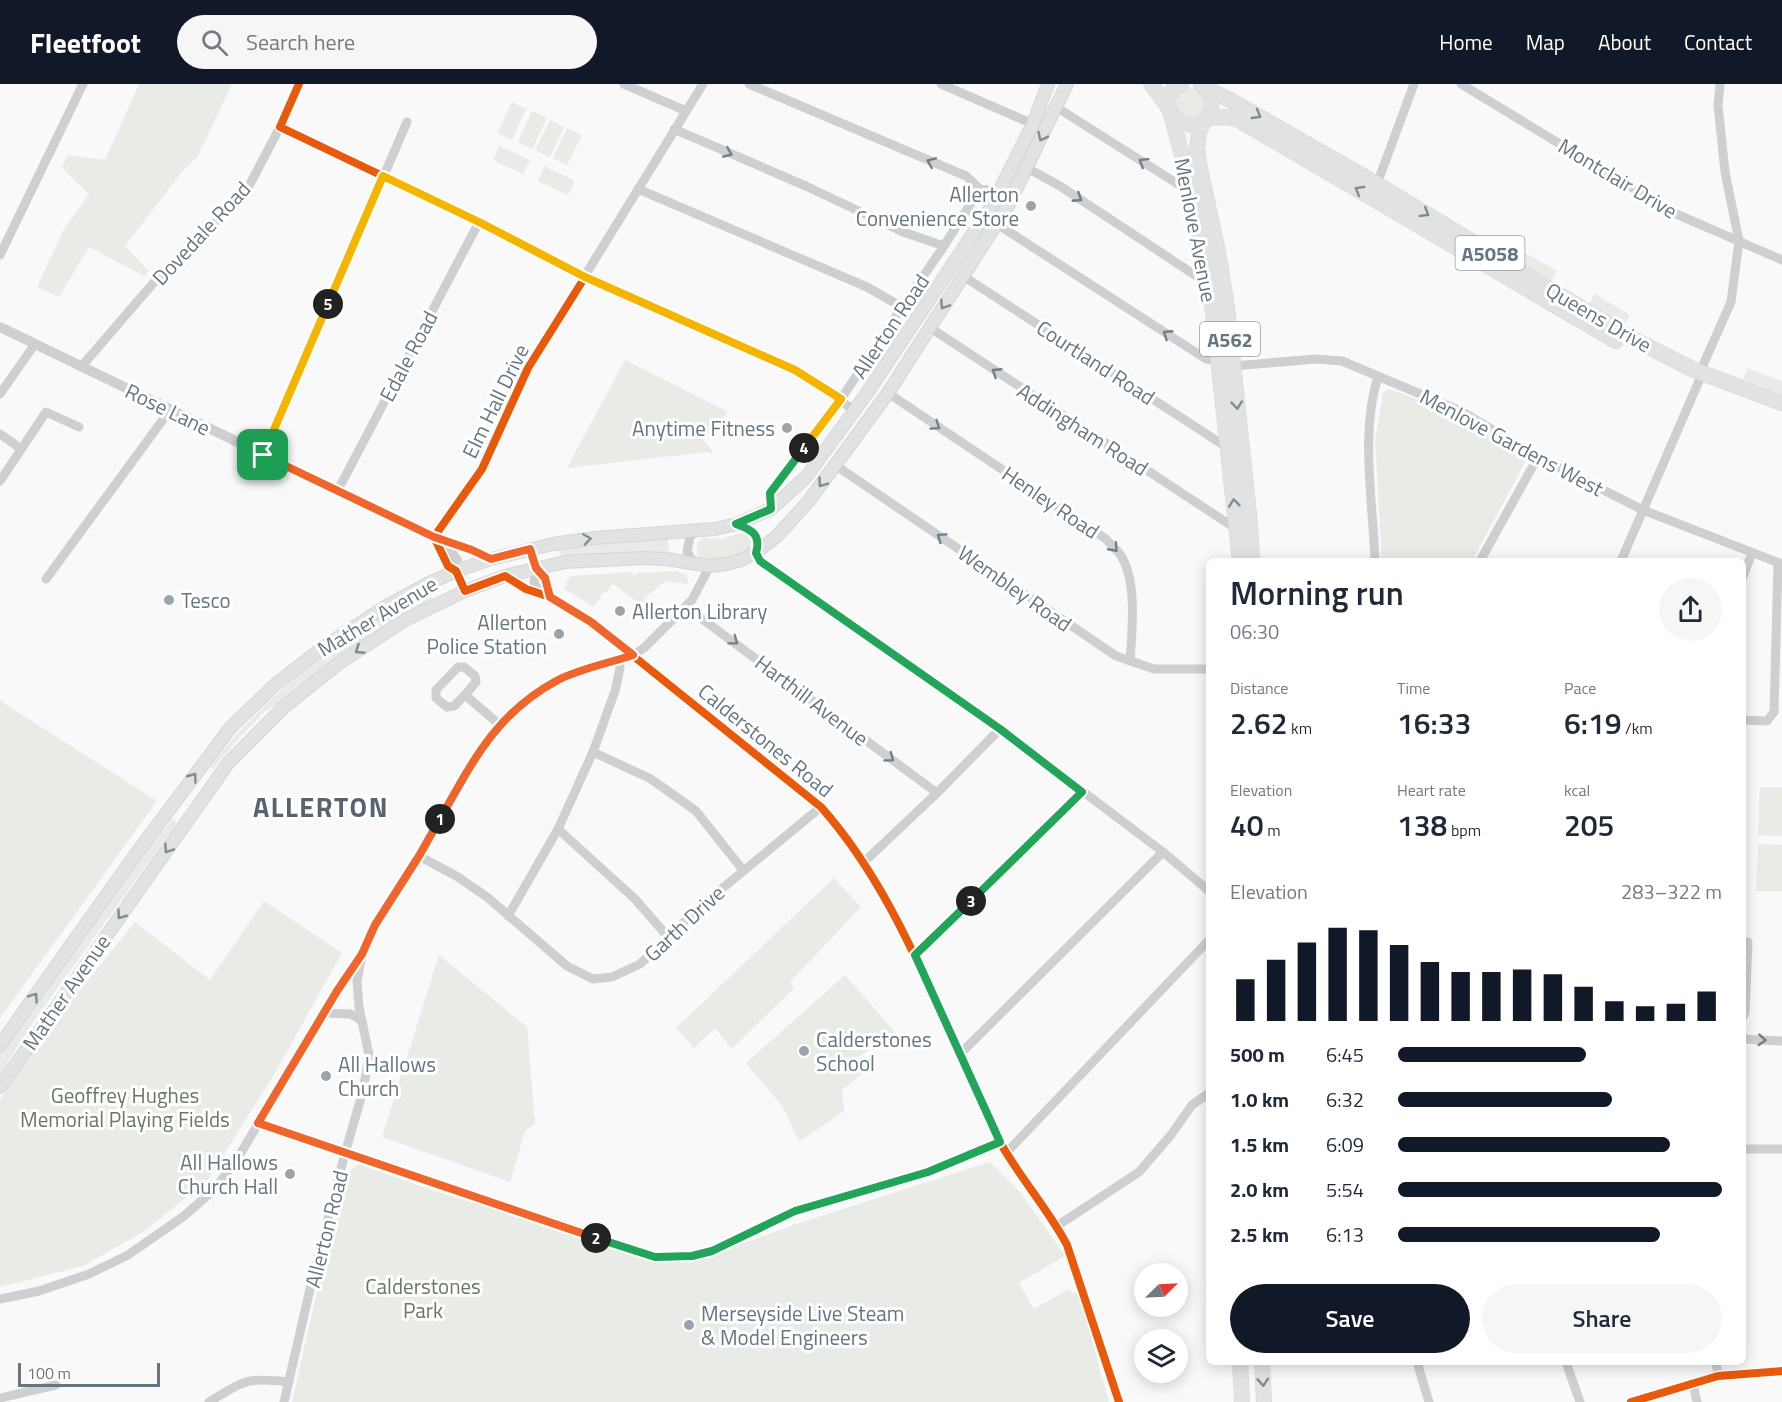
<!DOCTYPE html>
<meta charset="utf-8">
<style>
:root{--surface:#fff;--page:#f6f6f7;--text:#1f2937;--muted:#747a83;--accent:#111827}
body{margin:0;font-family:"Titillium Web",sans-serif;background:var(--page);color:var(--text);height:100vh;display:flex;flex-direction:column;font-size:22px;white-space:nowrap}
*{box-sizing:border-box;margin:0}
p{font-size:20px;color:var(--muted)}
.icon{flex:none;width:33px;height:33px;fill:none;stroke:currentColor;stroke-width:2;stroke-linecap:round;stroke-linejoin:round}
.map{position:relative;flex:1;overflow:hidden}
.sheet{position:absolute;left:1206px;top:474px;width:540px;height:807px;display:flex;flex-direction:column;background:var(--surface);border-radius:9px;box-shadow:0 3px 15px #0003}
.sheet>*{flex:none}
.needle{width:39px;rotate:66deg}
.controls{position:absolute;left:1134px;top:1179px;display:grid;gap:12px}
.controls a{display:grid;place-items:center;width:54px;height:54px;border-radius:50%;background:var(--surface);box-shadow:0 3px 15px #0003;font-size:30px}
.scale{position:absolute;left:18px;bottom:15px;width:142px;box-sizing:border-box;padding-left:6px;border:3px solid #657683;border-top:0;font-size:16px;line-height:21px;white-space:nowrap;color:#657683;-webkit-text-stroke:4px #fff;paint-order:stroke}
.pin{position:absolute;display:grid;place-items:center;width:51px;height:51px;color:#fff;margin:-26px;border-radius:12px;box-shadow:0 3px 9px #0006}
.km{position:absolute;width:30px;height:30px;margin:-15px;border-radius:50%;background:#222;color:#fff;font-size:16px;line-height:30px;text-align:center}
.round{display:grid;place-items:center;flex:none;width:63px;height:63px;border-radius:32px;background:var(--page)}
.summary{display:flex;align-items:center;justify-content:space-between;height:102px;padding:0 24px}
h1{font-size:33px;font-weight:600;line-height:45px}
.metrics{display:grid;grid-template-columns:repeat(3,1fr);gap:9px;height:102px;padding:6px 24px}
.metrics div{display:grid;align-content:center}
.metrics b{font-size:30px;font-weight:600}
.metrics small{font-size:16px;font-weight:400}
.metrics p{font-size:16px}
.chart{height:168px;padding:12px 24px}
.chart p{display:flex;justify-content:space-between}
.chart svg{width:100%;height:108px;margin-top:6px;stroke:var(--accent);stroke-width:6}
.cta{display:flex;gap:12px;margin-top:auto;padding:12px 24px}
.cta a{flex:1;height:69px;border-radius:36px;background:var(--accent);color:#fff;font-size:24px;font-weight:600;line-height:69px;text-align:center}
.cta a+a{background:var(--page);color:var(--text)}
ul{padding:0 24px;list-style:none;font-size:20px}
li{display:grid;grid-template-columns:96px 72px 1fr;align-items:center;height:45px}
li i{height:15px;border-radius:8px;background:var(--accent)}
header{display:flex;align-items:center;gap:36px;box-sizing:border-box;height:84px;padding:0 30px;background:var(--accent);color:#fff}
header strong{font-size:28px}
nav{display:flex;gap:33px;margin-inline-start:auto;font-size:21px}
.search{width:420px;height:54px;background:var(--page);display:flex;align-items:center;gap:15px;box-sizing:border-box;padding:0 21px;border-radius:33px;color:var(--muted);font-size:22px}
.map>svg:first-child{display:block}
.green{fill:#e8ebe6}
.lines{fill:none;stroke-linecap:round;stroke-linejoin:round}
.secondary-casing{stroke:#d5d6d7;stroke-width:14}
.trunk-casing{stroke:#d5d6d6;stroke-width:16}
.minor{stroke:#cecfd0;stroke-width:9}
.tertiary{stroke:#cecfd0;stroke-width:10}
.secondary{stroke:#e1e2e2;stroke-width:12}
.trunk{stroke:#e1e2e2;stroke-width:15}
.cycleway-casing{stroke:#fff;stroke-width:11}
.cycleway{stroke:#e8590c;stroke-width:8}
.oneway{stroke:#7e8c96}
.oneway2{stroke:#707f8b}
.split-1-casing{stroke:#fff;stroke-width:12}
.split-2-casing{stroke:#fff;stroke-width:12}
.split-3-casing{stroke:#fff;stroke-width:12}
.split-4-casing{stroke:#fff;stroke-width:12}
.split-5-casing{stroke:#fff;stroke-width:12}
.split-6-casing{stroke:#fff;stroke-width:12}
.split-1{stroke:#f0652b;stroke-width:8}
.split-2{stroke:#f0652b;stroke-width:8}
.split-3{stroke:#22a559;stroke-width:8}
.split-4{stroke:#22a559;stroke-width:8}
.split-5{stroke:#f5b400;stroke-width:8}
.split-6{stroke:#f5b400;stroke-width:8}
.poi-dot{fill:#99a4ac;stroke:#fff;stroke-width:2}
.labels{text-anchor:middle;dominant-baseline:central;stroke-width:6;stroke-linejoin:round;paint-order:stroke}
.shield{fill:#fff;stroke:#939fa8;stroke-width:1.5}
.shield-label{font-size:20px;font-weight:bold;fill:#657683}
.street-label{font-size:21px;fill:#657683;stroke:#fff}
.poi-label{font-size:21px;fill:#657683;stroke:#fff;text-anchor:start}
.park-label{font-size:21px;fill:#687a64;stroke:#fff}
.district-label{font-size:27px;font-weight:bold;letter-spacing:1.5px;fill:#57646e;stroke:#fff}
</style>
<header>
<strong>Fleetfoot</strong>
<div class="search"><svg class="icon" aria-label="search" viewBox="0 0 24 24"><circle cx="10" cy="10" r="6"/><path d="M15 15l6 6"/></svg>Search here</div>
<nav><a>Home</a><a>Map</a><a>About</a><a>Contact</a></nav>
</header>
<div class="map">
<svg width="1782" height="1318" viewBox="0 0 1782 1318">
<rect width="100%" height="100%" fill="#f9f9f9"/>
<g class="green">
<path d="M139 0H232L198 72 181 89 125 162 149 187 144 192 89 163 59 213 37 203 64 145 89 110 62 84 67 71 105 76Z"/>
<path d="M1190 3C1208 8 1207 21 1198 34L1178 33 1173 13 1185 4Z"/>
<path d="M512 18 526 25 512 56 497 49Z"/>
<path d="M532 27 547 34 532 65 518 58Z"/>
<path d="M550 36 564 43 550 73 535 66Z"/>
<path d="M567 44 582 51 567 81 553 74Z"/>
<path d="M499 62 530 76 523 90 493 76Z"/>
<path d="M544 82 575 97 568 111 538 97Z"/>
<path d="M1510 160 1557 187 1551 198 1504 169Z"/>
<path d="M1595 210 1630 231 1625 241 1589 220Z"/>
<path d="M625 276 728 328 703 356 713 367 711 370 707 368 567 384Z"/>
<path d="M1747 284 1782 297V310L1743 295Z"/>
<path d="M1388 305C1415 312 1511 356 1525 378L1472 477H1382L1375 357 1383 309Z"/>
<path d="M741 449 748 452 751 457 750 465C738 474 714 480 699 474 695 467 696 459 702 454L721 455Z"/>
<path d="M668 454 669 469 563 474 557 465 583 461Z"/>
<path d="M677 487 686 491 689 500 665 497 643 516 649 523 647 525 613 500 606 508 604 507 594 523 564 505 570 492 631 488 632 491H636L637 489Z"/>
<path d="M429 507 433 517 375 551 368 540Z"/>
<path d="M364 542 371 552 286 616 265 627 232 662 213 685 210 683C253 626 306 582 364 542Z"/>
<path d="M0 615 5 620 157 717 0 934Z"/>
<path d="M1760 703H1782V752L1758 751Z"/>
<path d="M172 735 177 739 33 938 0 990V967L90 840Z"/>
<path d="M1758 760 1782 761V807H1756Z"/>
<path d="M834 794 861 823 790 898 794 904 732 965 715 944 694 964 676 944Z"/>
<path d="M264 817 342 869 275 989 207 1097 143 1148 83 1182 0 1203V1016L34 963 135 838 210 896Z"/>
<path d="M439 871 527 943 535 1040 525 1047 510 1098 382 1053Z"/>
<path d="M845 891 895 948 857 974 862 990 842 1006 844 1027 799 1058 783 1023 746 979Z"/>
<path d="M990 1078 1021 1109 1065 1172 1019 1199 1034 1225 1069 1205 1071 1209H1079L1109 1318H292L318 1203 349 1088 358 1080 440 1109 537 1137 652 1177 699 1175 714 1170 796 1140Z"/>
</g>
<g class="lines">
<g class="secondary-casing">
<g id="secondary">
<path d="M0 961 133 774 231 643 276 600 325 562 385 523 429 499 456 487 491 475 553 460 595 454 715 445 737 440 771 425 806 393 867 309 991 123 1033 40 1048 0"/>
<path d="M0 1003 229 678 284 623 338 580 405 536 465 507 505 492 565 478 642 474 666 475 710 482 726 480 741 476 755 469 776 453 808 418 888 309 1008 122 1067 0"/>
</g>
</g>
<g class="trunk-casing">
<g id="trunk">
<path d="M1151 0 1169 24"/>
<path d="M1181 0C1139 24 1207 65 1211 22 1212 13 1208 6 1201 1"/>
<path d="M1205 4 1230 16 1377 100 1631 254 1694 286 1782 319"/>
<path d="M1171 30 1192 109 1210 201 1240 477"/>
<path d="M1206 34 1225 33 1237 35 1616 257"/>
<path d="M1204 36 1199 49 1197 64 1199 80 1218 168 1227 223 1250 440 1252 477"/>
<path d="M1240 1278 1242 1318"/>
<path d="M1262 1278 1264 1318"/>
</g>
</g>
<g class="minor">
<path d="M624 0 686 27"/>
<path d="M749 0 966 92 981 106"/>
<path d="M941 0 1033 40"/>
<path d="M1461 0 1674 129 1782 176"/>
<path d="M1056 23 1192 109"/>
<path d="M280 43 479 138 585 193 795 286 854 326"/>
<path d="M674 45 808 103 903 148 944 162"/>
<path d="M1027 84 1060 102 1210 201"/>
<path d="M1377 100 1414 0"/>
<path d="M638 105 867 203 902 223"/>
<path d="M997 140 1206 275 1218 277"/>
<path d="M0 171 83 0"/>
<path d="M963 192 1228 364"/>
<path d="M929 243 1238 446"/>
<path d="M1233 282 1316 275 1342 277 1463 328 1538 373 1643 426 1782 480"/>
<path d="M81 283 156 196 203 152 249 102 280 43 299 0"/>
<path d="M1700 288 1731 218 1739 157 1725 88 1718 21 1720 0"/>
<path d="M888 309 1106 455C1110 460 1115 464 1119 469 1138 494 1132 547 1130 577"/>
<path d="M0 310 35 260"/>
<path d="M0 350 20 364"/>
<path d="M263 371 407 38"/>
<path d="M835 381 1116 572 1154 585H1209"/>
<path d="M0 397 46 328 79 343"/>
<path d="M338 406 479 138"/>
<path d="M771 425 770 409 841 315 902 223 944 162 976 111 981 106 1001 105"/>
<path d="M737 440C753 446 761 451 755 469L760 477 1000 645 1163 768 1209 807"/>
<path d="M434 453 482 385 528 284 703 0"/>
<path d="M530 465 536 484 545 494 550 513"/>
<path d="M1375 477C1373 416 1360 351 1378 292"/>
<path d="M1480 477 1538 373"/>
<path d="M1621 477 1699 297"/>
<path d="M694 480 687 467 690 453 696 446"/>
<path d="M536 484 534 498 536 503 591 538 627 566 821 723C892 803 929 906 974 1001 982 1020 990 1040 1000 1058 1020 1094 1048 1125 1067 1161L1119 1318"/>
<path d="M456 487 465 507"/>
<path d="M505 492 526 505 542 510"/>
<path d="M1743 493 1752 469"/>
<path d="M46 495 170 326"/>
<path d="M686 523 937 709"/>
<path d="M465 611 476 598 475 592 464 583H458L436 606V614L447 623 454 622 465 611 500 641"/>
<path d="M1743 636 1767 637 1774 628 1778 479"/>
<path d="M593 668 651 695 696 727 743 786"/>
<path d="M558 745 635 815 669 854"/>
<path d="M419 772 458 793 487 813 567 882 593 895 612 893 640 880 701 822 821 723"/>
<path d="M863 779 937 709 1000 645"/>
<path d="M508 832 558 745 593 668 615 607 620 584 619 575"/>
<path d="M915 871 1082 708"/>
<path d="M324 929 351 930 362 937"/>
<path d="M1743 933 1745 929 1748 858"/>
<path d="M1743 955 1782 957"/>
<path d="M959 971 1163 768"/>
<path d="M258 1039 655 1172H692L712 1166 795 1127 928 1088 1000 1058"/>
<path d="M1743 1065H1782"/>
<path d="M1007 1068 1209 856"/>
<path d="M1057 1142 1139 1088 1171 1051 1192 1021 1209 1009"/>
<path d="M0 1215 39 1207 89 1190 128 1171 184 1132 215 1105 239 1072 337 907 361 872"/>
<path d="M1417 1278 1429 1318"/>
<path d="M1566 1278 1580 1318"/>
<path d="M1716 1278 1718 1292"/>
<path d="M1693 1300 1697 1318"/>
<path d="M0 1314 56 1301"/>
<path d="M209 1318C245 1296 247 1293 289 1298"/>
<path d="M284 1318 310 1205 345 1069 363 1007 369 971 359 923 357 897 362 871 375 841 419 772 469 684 503 636 523 617 560 595 633 571 644 564 692 516 710 482"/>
<path d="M1631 1318 1718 1292 1782 1287"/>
</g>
<g class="tertiary">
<path d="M0 243 434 453 472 466 491 475"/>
<path d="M434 453 450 467 457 476 456 487 448 482Z"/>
</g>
<use href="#secondary" class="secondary"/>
<use href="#trunk" class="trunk"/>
<g class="cycleway-casing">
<g id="cycleway">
<path d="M299 0 280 43 479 138 585 193 528 284 482 385 434 453"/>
<path d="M434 453 448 482 456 487 465 507 505 492 526 505 550 513 591 538 821 723C892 803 929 906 974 1001 982 1020 990 1040 1000 1058 1020 1094 1048 1125 1067 1161L1119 1318"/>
<path d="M434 453 472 466 491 475 530 465 536 484 545 494 550 513"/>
<path d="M1631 1318 1718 1292 1782 1287"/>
</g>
</g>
<use href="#cycleway" class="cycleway"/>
</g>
<defs><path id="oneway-chevron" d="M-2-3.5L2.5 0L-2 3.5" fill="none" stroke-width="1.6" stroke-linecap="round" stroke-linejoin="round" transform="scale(1.5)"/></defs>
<g class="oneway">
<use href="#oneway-chevron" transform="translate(1257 31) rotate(30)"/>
<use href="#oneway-chevron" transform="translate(1042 53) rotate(116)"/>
<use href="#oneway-chevron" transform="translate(1359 106) rotate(-150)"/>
<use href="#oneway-chevron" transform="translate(1425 129) rotate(31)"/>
<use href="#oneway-chevron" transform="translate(944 221) rotate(123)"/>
<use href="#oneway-chevron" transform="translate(1237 321) rotate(84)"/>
<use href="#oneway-chevron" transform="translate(822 399) rotate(126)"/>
<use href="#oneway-chevron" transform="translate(1234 419) rotate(-96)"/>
<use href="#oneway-chevron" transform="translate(587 455) rotate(-8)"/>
<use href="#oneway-chevron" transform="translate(359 566) rotate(147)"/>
<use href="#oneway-chevron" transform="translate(193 693) rotate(-53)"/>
<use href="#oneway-chevron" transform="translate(168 765) rotate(124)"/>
<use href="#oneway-chevron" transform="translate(121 831) rotate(126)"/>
<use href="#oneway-chevron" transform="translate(34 913) rotate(-55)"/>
<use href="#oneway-chevron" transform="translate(1263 1298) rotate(86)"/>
</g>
<g class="oneway2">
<use href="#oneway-chevron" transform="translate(728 69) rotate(23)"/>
<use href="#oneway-chevron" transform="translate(931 78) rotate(-157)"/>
<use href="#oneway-chevron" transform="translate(1143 78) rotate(-148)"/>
<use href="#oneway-chevron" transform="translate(1078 114) rotate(33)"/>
<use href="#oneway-chevron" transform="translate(1167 250) rotate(-147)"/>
<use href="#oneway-chevron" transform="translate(996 288) rotate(-147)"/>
<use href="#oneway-chevron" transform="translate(936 342) rotate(34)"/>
<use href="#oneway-chevron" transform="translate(941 453) rotate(-145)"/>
<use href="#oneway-chevron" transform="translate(1114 464) rotate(48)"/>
<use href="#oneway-chevron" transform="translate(734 557) rotate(37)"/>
<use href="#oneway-chevron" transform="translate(890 674) rotate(37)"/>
<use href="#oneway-chevron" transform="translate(1762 956) rotate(4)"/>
</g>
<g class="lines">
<g class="split-1-casing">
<path id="split-1" d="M263 371 434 453 472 466 491 475 530 465 536 484 545 494 550 513 591 538 633 571C609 579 579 585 558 596 496 629 473 677 440 735"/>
</g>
<g class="split-2-casing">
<path id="split-2" d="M440 735 419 772 375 841 362 870 337 907 258 1039 596 1154"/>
</g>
<g class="split-3-casing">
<path id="split-3" d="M596 1154 655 1173 692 1172 712 1167 795 1127 928 1088 1000 1058 915 871 971 817"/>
</g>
<g class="split-4-casing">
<path id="split-4" d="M804 364 770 409 771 425 736 440C753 446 761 451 756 469L760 477 1000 645 1082 708 971 817"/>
</g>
<g class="split-5-casing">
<path id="split-5" d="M328 220 383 92 479 138 585 193 795 286 841 315 804 364"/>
</g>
<g class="split-6-casing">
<path id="split-6" d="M263 371 328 220"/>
</g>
<use href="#split-1" class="split-1"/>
<use href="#split-2" class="split-2"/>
<use href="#split-3" class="split-3"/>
<use href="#split-4" class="split-4"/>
<use href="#split-5" class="split-5"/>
<use href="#split-6" class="split-6"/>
</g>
<g class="poi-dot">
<circle cx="1031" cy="122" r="6"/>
<circle cx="787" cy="344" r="6"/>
<circle cx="169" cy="516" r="6"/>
<circle cx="620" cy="527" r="6"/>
<circle cx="559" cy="550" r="6"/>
<circle cx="804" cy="967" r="6"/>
<circle cx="326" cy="992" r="6"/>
<circle cx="290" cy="1090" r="6"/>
<circle cx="689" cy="1241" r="6"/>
</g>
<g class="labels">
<g class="shield">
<rect x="1455.5" y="152" width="69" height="34" rx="4.5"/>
<rect x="1200" y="238" width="60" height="34" rx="4.5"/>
</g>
<g class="shield-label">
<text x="1490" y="169">A5058</text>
<text x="1230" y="255">A562</text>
</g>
<g class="street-label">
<text transform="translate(1618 94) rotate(31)">Montclair Drive</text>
<text transform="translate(1196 146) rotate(79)">Menlove Avenue</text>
<text transform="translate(201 149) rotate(-47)">Dovedale Road</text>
<text transform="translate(1599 233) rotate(30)">Queens Drive</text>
<text transform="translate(890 242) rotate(-56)">Allerton Road</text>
<text transform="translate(408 272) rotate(-62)">Edale Road</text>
<text transform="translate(1096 278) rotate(33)">Courtland Road</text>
<text transform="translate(495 317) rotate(-64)">Elm Hall Drive</text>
<text transform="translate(168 325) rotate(26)">Rose Lane</text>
<text transform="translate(1083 345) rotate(33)">Addingham Road</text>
<text transform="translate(1512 358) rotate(28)">Menlove Gardens West</text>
<text transform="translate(1051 418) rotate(34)">Henley Road</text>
<text transform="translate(1015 504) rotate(35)">Wembley Road</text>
<text transform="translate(377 532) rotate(-31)">Mather Avenue</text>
<text transform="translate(812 616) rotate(37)">Harthill Avenue</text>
<text transform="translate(766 656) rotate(39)">Calderstones Road</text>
<text transform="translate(684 839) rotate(-43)">Garth Drive</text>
<text transform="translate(66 908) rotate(-55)">Mather Avenue</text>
<text transform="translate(326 1145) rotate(-76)">Allerton Road</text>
</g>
<g class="poi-label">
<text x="1019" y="110" text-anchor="end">Allerton<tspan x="1019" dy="24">Convenience Store</tspan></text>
<text x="775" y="344" text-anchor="end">Anytime Fitness</text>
<text x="181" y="516">Tesco</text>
<text x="632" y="527">Allerton Library</text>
<text x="547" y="538" text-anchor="end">Allerton<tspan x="547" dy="24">Police Station</tspan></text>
<text x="816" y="955">Calderstones<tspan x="816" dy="24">School</tspan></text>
<text x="338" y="980">All Hallows<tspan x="338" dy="24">Church</tspan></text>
<text x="278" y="1078" text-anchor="end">All Hallows<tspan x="278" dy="24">Church Hall</tspan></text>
<text x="701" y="1229">Merseyside Live Steam<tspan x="701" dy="24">&amp; Model Engineers</tspan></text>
</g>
<g class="park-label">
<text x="125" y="1011">Geoffrey Hughes<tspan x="125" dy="24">Memorial Playing Fields</tspan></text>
<text x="423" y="1202">Calderstones<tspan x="423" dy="24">Park</tspan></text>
</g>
<g class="district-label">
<text x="321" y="722">ALLERTON</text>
</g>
</g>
</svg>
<div class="controls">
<a><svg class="needle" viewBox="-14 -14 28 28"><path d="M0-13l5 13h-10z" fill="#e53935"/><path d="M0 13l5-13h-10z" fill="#747a83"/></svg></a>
<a><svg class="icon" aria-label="layers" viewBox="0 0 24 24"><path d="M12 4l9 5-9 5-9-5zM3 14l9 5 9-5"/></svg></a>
</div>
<div class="scale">100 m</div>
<div class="pin" style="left:263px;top:371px;background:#1e9e55"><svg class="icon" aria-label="arrive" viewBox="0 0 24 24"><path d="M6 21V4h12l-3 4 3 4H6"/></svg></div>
<b class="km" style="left:440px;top:735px">1</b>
<b class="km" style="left:596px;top:1154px">2</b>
<b class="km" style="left:971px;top:817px">3</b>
<b class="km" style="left:804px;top:364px">4</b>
<b class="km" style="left:328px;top:220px">5</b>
<section class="sheet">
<div class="summary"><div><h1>Morning run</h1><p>06:30</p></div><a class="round"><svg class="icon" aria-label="share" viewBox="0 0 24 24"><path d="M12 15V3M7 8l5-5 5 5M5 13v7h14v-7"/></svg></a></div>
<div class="metrics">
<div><p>Distance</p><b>2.62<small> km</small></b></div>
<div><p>Time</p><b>16:33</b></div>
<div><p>Pace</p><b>6:19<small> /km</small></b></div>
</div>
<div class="metrics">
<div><p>Elevation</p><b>40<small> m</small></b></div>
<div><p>Heart rate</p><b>138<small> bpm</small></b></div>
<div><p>kcal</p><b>205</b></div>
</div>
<div class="chart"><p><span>Elevation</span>283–322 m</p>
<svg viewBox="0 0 160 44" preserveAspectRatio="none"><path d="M5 44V27M15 44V19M25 44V12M35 44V6M45 44V7M55 44V13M65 44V20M75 44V24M85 44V24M95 44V23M105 44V25M115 44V30M125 44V36M135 44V38M145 44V37M155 44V32"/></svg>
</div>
<ul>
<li><b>500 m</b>6:45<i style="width:58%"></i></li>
<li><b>1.0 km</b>6:32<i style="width:66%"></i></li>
<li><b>1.5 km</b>6:09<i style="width:84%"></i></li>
<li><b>2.0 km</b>5:54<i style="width:100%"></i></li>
<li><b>2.5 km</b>6:13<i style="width:81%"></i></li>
</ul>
<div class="cta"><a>Save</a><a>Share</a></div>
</section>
</div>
